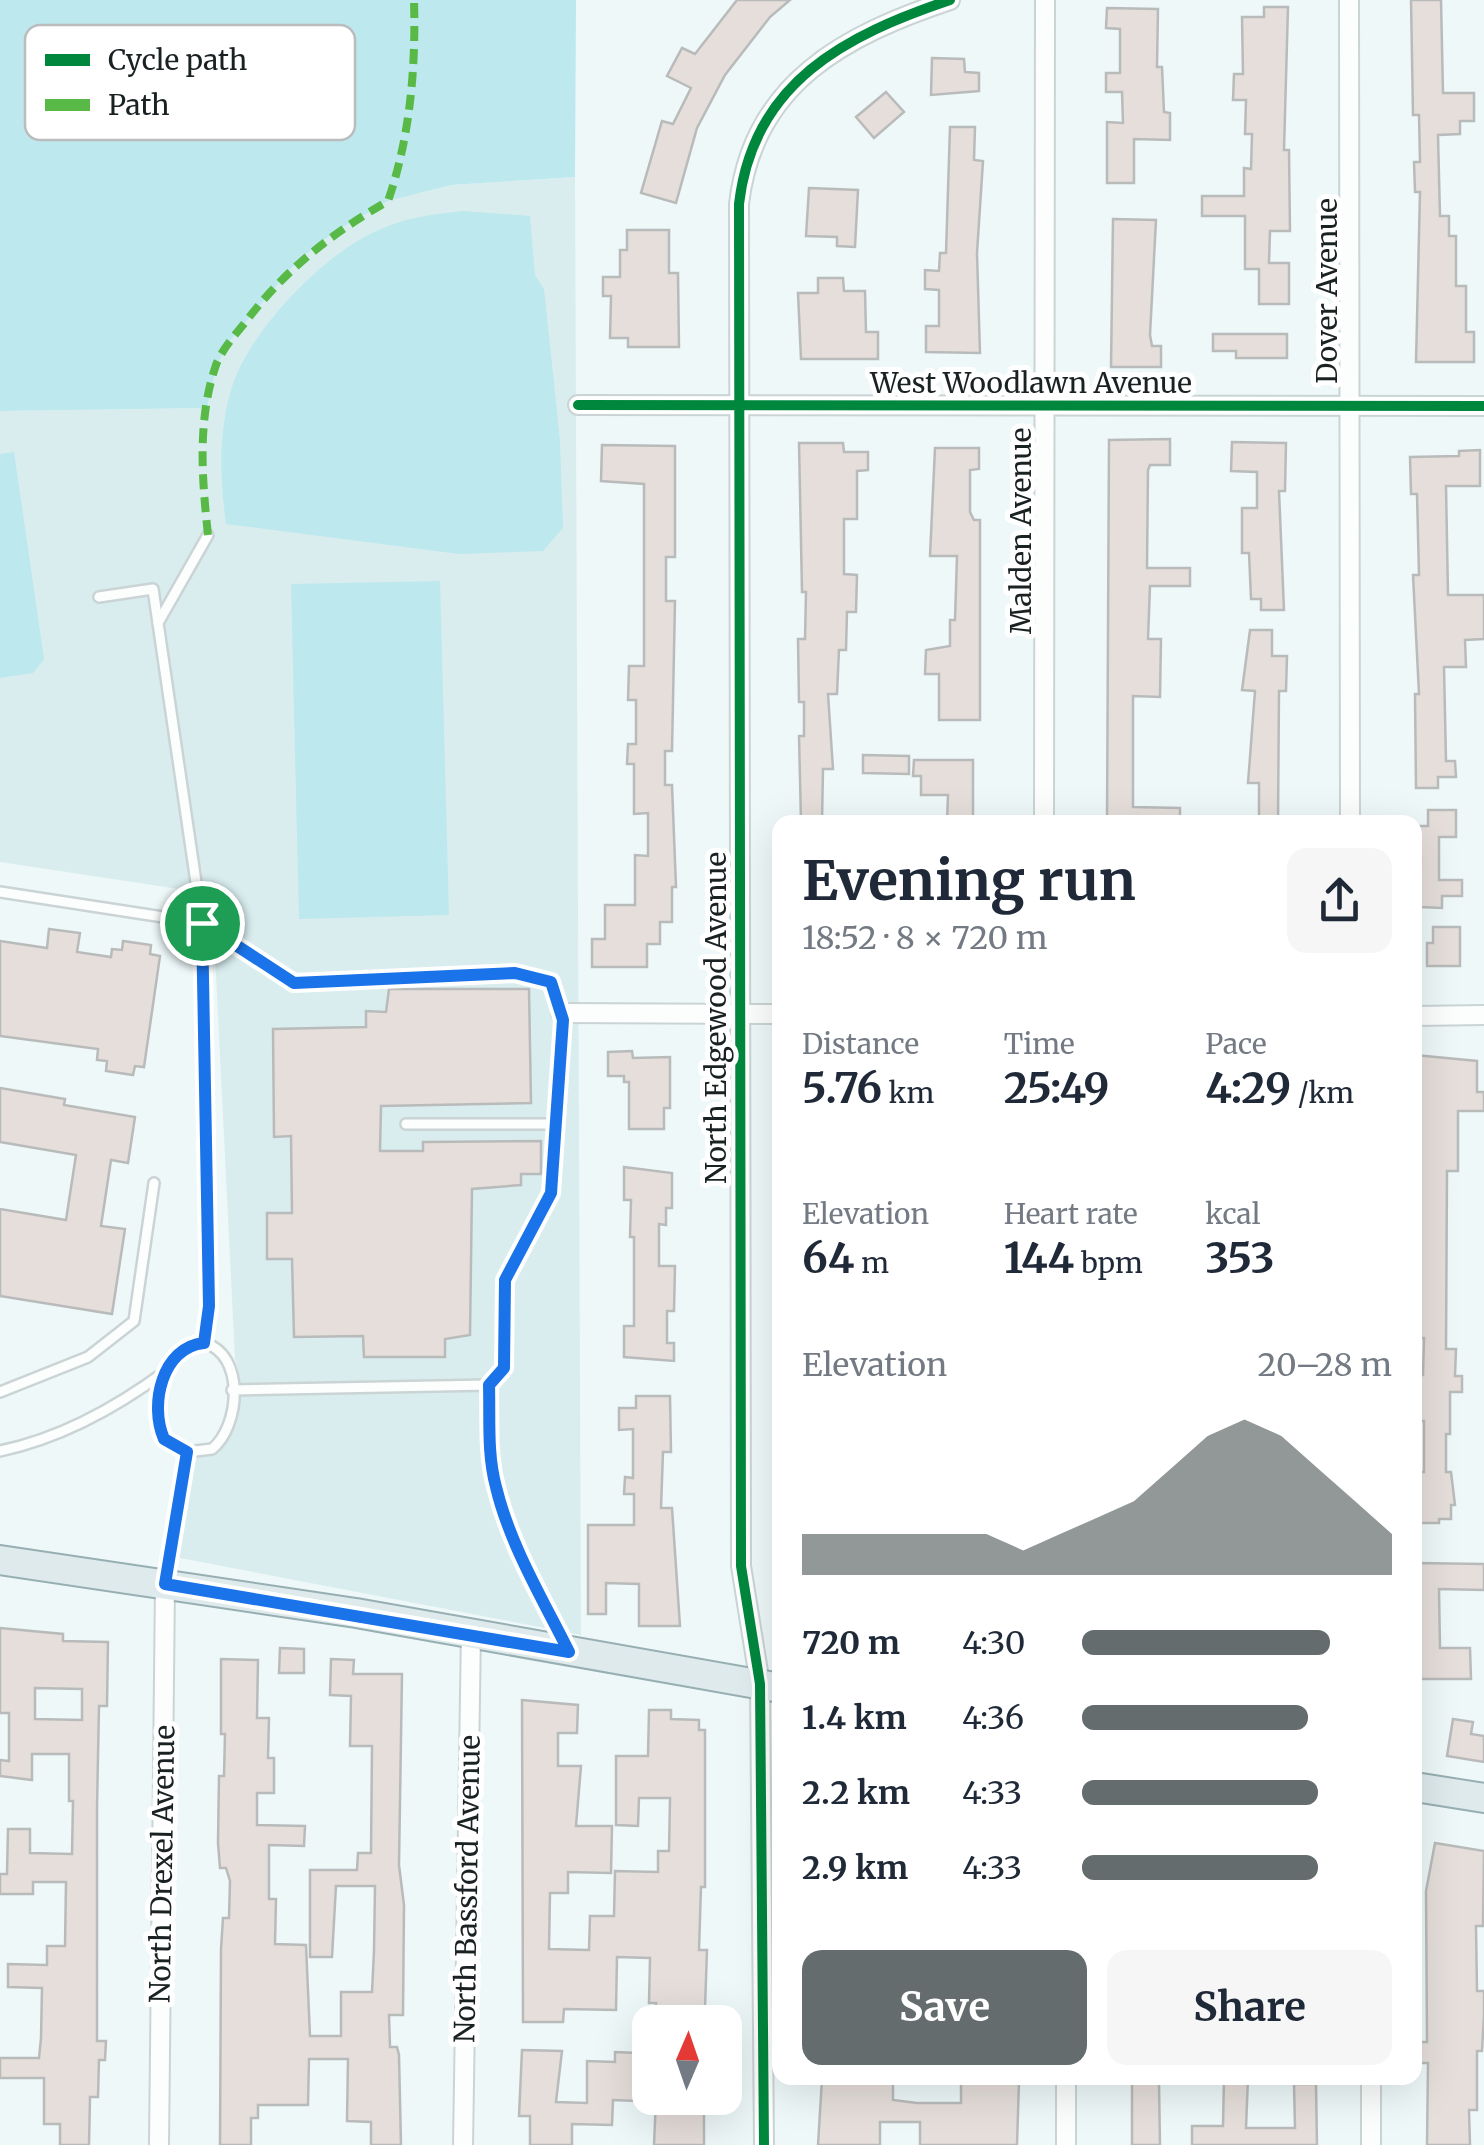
<!DOCTYPE html>
<meta charset="utf-8">
<style>
:root{--surface:#fff;--page:#f6f6f7;--text:#1f2937;--muted:#747a83;--accent:#646c6d}
body{margin:0;font-family:Merriweather,serif;background:var(--page);color:var(--text);height:100vh;display:flex;flex-direction:column;font-size:38px;white-space:nowrap}
*{box-sizing:border-box;margin:0}
p{font-size:32px;color:var(--muted)}
.icon{flex:none;width:55px;height:55px;fill:none;stroke:currentColor;stroke-width:2;stroke-linecap:round;stroke-linejoin:round}
.map{position:relative;flex:1;overflow:hidden}
.details{position:absolute;left:772px;top:815px;width:650px;height:1270px;display:flex;flex-direction:column;background:var(--surface);border-radius:20px;box-shadow:0 10px 40px #0002}
.details>*{flex:none}
.needle{width:65px;rotate:2deg}
.tools{position:absolute;left:632px;top:2005px;display:grid;gap:20px}
.tools a{display:grid;place-items:center;width:110px;height:110px;border-radius:20px;background:var(--surface);box-shadow:0 10px 40px #0002;font-size:50px}
.pin{position:absolute;display:grid;place-items:center;width:85px;height:85px;color:#fff;margin:-42px;border:5px solid #fff;border-radius:50%;box-shadow:0 2px 10px #0007}
.round{display:grid;place-items:center;flex:none;width:105px;height:105px;border-radius:20px;background:var(--page)}
.summary{display:flex;align-items:center;justify-content:space-between;height:170px;padding:0 30px}
h1{font-size:55px;font-weight:700;line-height:75px}
.metrics{display:grid;grid-template-columns:repeat(3,1fr);gap:15px;height:170px;padding:10px 30px}
.metrics div{display:grid;align-content:center}
.metrics b{font-size:42px;font-weight:700}
.metrics small{font-size:28px;font-weight:400}
.metrics p{font-size:28px}
.chart{height:280px;padding:20px 30px}
.chart p{display:flex;justify-content:space-between}
.chart svg{width:100%;height:180px;margin-top:10px;fill:var(--accent);opacity:.7}
.button{display:flex;gap:20px;margin-top:auto;padding:20px 30px}
.button a{flex:1;height:115px;border-radius:20px;background:var(--accent);color:#fff;font-size:40px;font-weight:700;line-height:115px;text-align:center}
.button a+a{background:var(--page);color:var(--text)}
ul{padding:0 30px;list-style:none;font-size:32px}
li{display:grid;grid-template-columns:160px 120px 1fr;align-items:center;height:75px}
li i{height:25px;border-radius:12px;background:var(--accent)}
.map>svg:first-child{display:block}
.built{fill:#d9edef}
.green{fill:#bde8ed}
.building{fill:#e5deda;stroke:#b9bbbb;stroke-width:2.5;fill-rule:evenodd}
.lines{fill:none;stroke-linecap:round;stroke-linejoin:round}
.service-casing{stroke:#cbd4d5;stroke-width:14}
.minor-casing{stroke:#cbd4d5;stroke-width:22}
.primary-casing{stroke:#97afb2;stroke-width:32}
.service{stroke:#fcfefe;stroke-width:9}
.minor{stroke:#fcfefe;stroke-width:18}
.primary{stroke:#deeaec;stroke-width:28}
.quiet{stroke:#58b947;stroke-width:8;stroke-dasharray:15 8;stroke-linecap:butt}
.cycleway-casing{stroke:#fff;stroke-width:16}
.cycleway{stroke:#00873e;stroke-width:10}
.route-casing{stroke:#fff;stroke-width:20}
.route{stroke:#1a73e8;stroke-width:12}
.labels{text-anchor:middle;dominant-baseline:central;stroke-width:10;stroke-linejoin:round;paint-order:stroke}
.street-label{font-size:28px;fill:#1a2122;stroke:#fff}
.key{fill:#fff;stroke:#babcbd;stroke-width:2.5}
.key-label{font-size:28px;fill:#1a2122}
</style>
<div class="map">
<svg width="1484" height="2145" viewBox="0 0 1484 2145">
<rect width="100%" height="100%" fill="#eef8f9"/>
<path class="built" d="M575 177 581 1635 175 1557 192 1456H205L224 1445 239 1372 235 1359 212 894 0 862V411L207 408 217 365 229 342 297 262 333 233 388 201 451 185Z"/>
<g class="green">
<path d="M0 0H576L575 177 451 185 388 201 333 233 297 262 229 342 217 365 207 408 0 411Z"/>
<path d="M463 211 530 216 535 275 544 289 560 441 563 528 543 551 459 554 226 524C220 479 218 431 232 387 250 330 326 251 381 229 408 217 434 214 463 211Z"/>
<path d="M14 452 44 659 33 673 0 678V454Z"/>
<path d="M440 581 449 915 299 919 291 584Z"/>
</g>
<g class="building">
<path d="M737 0H790L770 17 725 75 697 128 676 203 641 193 662 121 673 124 691 88 667 76 682 48 695 54Z"/>
<path d="M1411 0H1441L1443 93H1474V121H1460V134L1438 135 1440 216H1449V236H1456V286H1466V332H1474V362H1416L1420 192H1415L1414 162H1420L1419 115H1413Z"/>
<path d="M1264 7H1288L1284 150H1289L1290 231H1270L1269 263H1289V304H1259V269H1245V216H1202V196H1244V168L1251 169 1252 134H1245L1246 100H1233L1234 74H1243L1242 17H1264Z"/>
<path d="M1107 8 1158 9 1157 67H1162L1164 112 1170 113V140L1134 139V183H1107V122L1123 123 1122 92H1106V73H1120V29L1106 28Z"/>
<path d="M932 58 964 59 965 72 979 73V91L931 95Z"/>
<path d="M886 92 904 112 874 138 856 117Z"/>
<path d="M950 127H975L974 160 983 161 977 253 980 353 926 352V326H939V290L925 289V270L939 271 940 253H946Z"/>
<path d="M809 188 858 190 855 247 837 246V237L806 236Z"/>
<path d="M1113 219 1156 220 1150 335 1152 346H1161V367H1111Z"/>
<path d="M627 230H669V273H678L679 347H628V338H610L611 296H603V277H620V250H627Z"/>
<path d="M818 278H843L844 291H865L866 332H878V359H801L798 293H818Z"/>
<path d="M1213 334H1287V358H1236V351H1213Z"/>
<path d="M1170 439V465H1150L1148 470 1147 568H1190V586H1150L1148 639H1161L1160 697 1133 696V807L1180 808V822H1107L1109 440Z"/>
<path d="M1232 442 1286 443 1285 491H1279L1284 610H1261V599H1251L1249 553H1242V508H1257V472L1231 471Z"/>
<path d="M799 443H843L844 452H868V470L857 471V519H844V574L857 575 856 612H847L846 650H839L837 694H828L833 769H823L822 822H801L799 736H804V702H799L798 639H805L806 592H802Z"/>
<path d="M602 445 675 446V557H666V601H675L672 751H665V785H672L676 887H672V922H660V944H647V967H592V939H605V905H635V855L648 856V813L634 814V764H627L628 744H636V700H628L629 666H644V484L601 481Z"/>
<path d="M935 448H979V469L970 470V512L974 520H980V720H939V674H925L926 650 950 646V620H955L957 556H930Z"/>
<path d="M1480 450V486H1446L1448 595H1484V639L1465 640 1466 667H1444L1446 761H1455L1456 777H1438V788H1416L1415 694H1419L1413 575H1419L1417 494H1411L1410 457 1459 456V451Z"/>
<path d="M1250 630H1272V656H1287L1286 691H1279L1278 822H1259V783H1248L1255 691 1242 690Z"/>
<path d="M863 755 909 756V774L863 773Z"/>
<path d="M914 760H973V822H947L948 795H921V776H913Z"/>
<path d="M1428 810H1456V837H1439V880H1462V896H1442V908L1420 907 1421 857H1415V826H1428Z"/>
<path d="M1433 927H1460V966H1427V943H1433Z"/>
<path d="M49 929 80 933 77 952 111 957 112 949 122 950 123 941 151 945 150 954 160 956 144 1067 135 1066 133 1075 106 1071 107 1061 97 1060 98 1049 0 1036V941L47 948Z"/>
<path d="M389 989H529L531 1103 381 1106 380 1151H423V1142L541 1141V1174H521V1185L472 1189 470 1335 445 1339V1357H364L363 1336 294 1337 292 1259H267V1213H292L291 1136 274 1137 273 1029 366 1027V1011L386 1012Z"/>
<path d="M632 1051 633 1058 670 1057V1108H664V1129H629V1082H624V1076H608V1052Z"/>
<path d="M1415 1055 1477 1061V1092H1484V1111H1458V1171H1447L1446 1349H1456L1455 1376H1462V1392H1450V1434H1446V1472H1451L1455 1505H1451V1519H1439V1523H1416L1415 1472H1424V1421H1415V1392L1417 1375H1423L1424 1338H1415L1420 1245H1415Z"/>
<path d="M0 1088 65 1099 64 1105 135 1117 128 1163 111 1160 101 1226 125 1229 112 1314 0 1296V1209L66 1220 76 1155 0 1142Z"/>
<path d="M624 1167 672 1173V1208H666V1225L659 1224V1266H675L674 1311H667V1343H674V1361L624 1357V1326H634V1237H630L631 1200H624Z"/>
<path d="M636 1396H670L671 1452H663L661 1508H672L680 1626H639V1584L606 1583V1614H588V1525H634V1494H624L625 1477 633 1478V1429L619 1430V1408H636Z"/>
<path d="M1417 1563 1484 1564V1590L1439 1589 1440 1648H1470L1471 1679H1421L1420 1639H1416Z"/>
<path d="M0 1628 63 1634V1641L108 1642 107 1706H99L97 1808V2041H106L105 2060H99L98 2097H90L89 2145H60V2124H44V2078H0V2058H39L41 2038 42 1988 8 1987V1964L47 1965V1946H65L66 1882H33V1894H0V1874H7L8 1829H30V1853L72 1854 73 1801H69V1754H32V1780L0 1776V1760L9 1761V1713H0ZM35 1688 82 1689V1720L35 1719Z"/>
<path d="M280 1648 304 1649V1673H279Z"/>
<path d="M221 1659 258 1660 257 1718H269L268 1758H274V1793H257V1825L305 1826 304 1846 269 1845V1899H276L275 1944 306 1945 310 2036H341V1992H372L374 1951 375 1886H336L332 1957H310V1870H357L358 1853H371L372 1746H350L351 1696 330 1695 331 1659 354 1660 353 1674H402L399 1865 404 1905 403 2015H389L390 2047H397L399 2055 401 2145H371V2122L347 2121 348 2059H309L308 2105H258V2118H251V2145H220L221 1949 223 1918H229L230 1881 226 1868H220L218 1843 219 1776H224L225 1734H221Z"/>
<path d="M522 1700 578 1705 577 1733H558V1766H581L576 1826H612L611 1873 568 1872V1893H550L549 1949 589 1950 590 1916H614L615 1871 658 1872V1851H669L670 1798H639L638 1826 616 1825V1756H648L649 1710H671V1719L699 1720V1730H705V1887H701L699 1950H707L705 2008 699 2007V2022H656V2003H649L650 1958 617 1957 616 2010 564 2009 563 2022H523Z"/>
<path d="M1453 1719 1473 1722 1471 1734 1484 1736V1762L1447 1756Z"/>
<path d="M1435 1843 1484 1851 1483 1926H1476L1477 1991H1484V2015L1482 2051H1477V2110H1469L1470 2145H1427L1428 2063H1418V2042H1427L1426 1891Z"/>
<path d="M522 2050 562 2051 556 2102 587 2103V2061L615 2062V2052L638 2053 637 2101 613 2100 612 2125 572 2124V2145H530V2116H519Z"/>
<path d="M1224 2078H1248L1246 2128H1295L1294 2084H1316L1317 2145H1192V2126H1223Z"/>
<path d="M822 2079 893 2080V2100L917 2103H961V2081H1019L1017 2145H920V2122H880V2145H818Z"/>
<path d="M1132 2083H1159L1160 2145H1132Z"/>
<path d="M656 2098H704V2145H654Z"/>
</g>
<g class="lines">
<g class="service-casing">
<g id="service">
<path d="M99 597 153 589 202 923 209 1306 204 1343"/>
<path d="M158 623 208 535"/>
<path d="M0 892 202 923 294 983 515 973 551 982 563 1020 551 1193 505 1280 504 1368 489 1385"/>
<path d="M406 1124H557"/>
<path d="M204 1343C246 1354 240 1427 212 1449L187 1452 164 1439C149 1405 163 1346 204 1343Z"/>
<path d="M232 1390 489 1385 495 1484 514 1541 565 1645"/>
<path d="M0 1392 88 1357 134 1321 154 1183"/>
<path d="M0 1451C62 1438 116 1408 167 1370"/>
<path d="M166 1581 187 1452"/>
</g>
</g>
<g class="minor-casing">
<g id="minor">
<path d="M1349 0 1350 822"/>
<path d="M578 405 1484 406"/>
<path d="M1044 822 1045 0"/>
<path d="M561 1013 780 1014"/>
<path d="M1415 1016 1484 1015"/>
<path d="M1066 2078V2145"/>
<path d="M1371 2078V2145"/>
<path d="M159 2145 165 1584"/>
<path d="M463 2145 471 1632"/>
<path d="M764 2145 760 1684 741 1566 739 204C753 82 846 35 950 0"/>
</g>
</g>
<g class="primary-casing">
<g id="primary">
<path d="M0 1560 356 1613 780 1688"/>
<path d="M1415 1787 1484 1798"/>
</g>
</g>
<use href="#service" class="service"/>
<use href="#minor" class="minor"/>
<use href="#primary" class="primary"/>
<path class="quiet" d="M208 535C202 479 197 420 216 365 222 349 236 334 247 320 287 268 331 234 388 201 410 137 416 68 414 0"/>
<g class="cycleway-casing">
<g id="cycleway">
<path d="M578 405 1484 406"/>
<path d="M764 2145 760 1684 741 1566 739 204C753 82 846 35 950 0"/>
</g>
</g>
<use href="#cycleway" class="cycleway"/>
</g>
<g class="lines">
<g class="route-casing">
<path id="route" d="M202 923 294 983 515 973 551 982 563 1020 551 1193 505 1280 504 1368 489 1385C490 1419 487 1454 496 1487 510 1545 542 1598 569 1652L165 1584 187 1452 164 1439C149 1405 162 1347 204 1343L209 1306Z"/>
</g>
<use href="#route" class="route"/>
</g>
<g class="labels">
<g class="street-label">
<text transform="translate(1327 291) rotate(-90)">Dover Avenue</text>
<text x="1031" y="383">West Woodlawn Avenue</text>
<text transform="translate(1021 531) rotate(-90)">Malden Avenue</text>
<text transform="translate(716 1018) rotate(-90)">North Edgewood Avenue</text>
<text transform="translate(162 1864) rotate(-89)">North Drexel Avenue</text>
<text transform="translate(467 1889) rotate(-89)">North Bassford Avenue</text>
</g>
</g>
<rect x="25" y="25" width="330" height="115" rx="15" class="key"/>
<rect x="45" y="54" width="45" height="12" fill="#00873e"/>
<rect x="45" y="99" width="45" height="12" fill="#58b947"/>
<g class="key-label">
<text x="108" y="70">Cycle path</text>
<text x="108" y="115">Path</text>
</g>
</svg>
<div class="tools">
<a><svg class="needle" viewBox="-14 -14 28 28"><path d="M0-13l5 13h-10z" fill="#e53935"/><path d="M0 13l5-13h-10z" fill="#747a83"/></svg></a>
</div>
<div class="pin" style="left:202px;top:923px;background:#1e9e55"><svg class="icon" aria-label="arrive" viewBox="0 0 24 24"><path d="M6 21V4h12l-3 4 3 4H6"/></svg></div>
<section class="details">
<div class="summary"><div><h1>Evening run</h1><p>18:52 · 8 × 720 m</p></div><a class="round"><svg class="icon" aria-label="share" viewBox="0 0 24 24"><path d="M12 15V3M7 8l5-5 5 5M5 13v7h14v-7"/></svg></a></div>
<div class="metrics">
<div><p>Distance</p><b>5.76<small> km</small></b></div>
<div><p>Time</p><b>25:49</b></div>
<div><p>Pace</p><b>4:29<small> /km</small></b></div>
</div>
<div class="metrics">
<div><p>Elevation</p><b>64<small> m</small></b></div>
<div><p>Heart rate</p><b>144<small> bpm</small></b></div>
<div><p>kcal</p><b>353</b></div>
</div>
<div class="chart"><p><span>Elevation</span>20–28 m</p>
<svg viewBox="0 0 160 44" preserveAspectRatio="none"><path d="M0 44V34L10 34L20 34L30 34L40 34L50 34L60 38L70 34L80 30L90 26L100 18L110 10L120 6L130 10L140 18L150 26L160 34V44z"/></svg>
</div>
<ul>
<li><b>720 m</b>4:30<i style="width:80%"></i></li>
<li><b>1.4 km</b>4:36<i style="width:73%"></i></li>
<li><b>2.2 km</b>4:33<i style="width:76%"></i></li>
<li><b>2.9 km</b>4:33<i style="width:76%"></i></li>
</ul>
<div class="button"><a>Save</a><a>Share</a></div>
</section>
</div>
